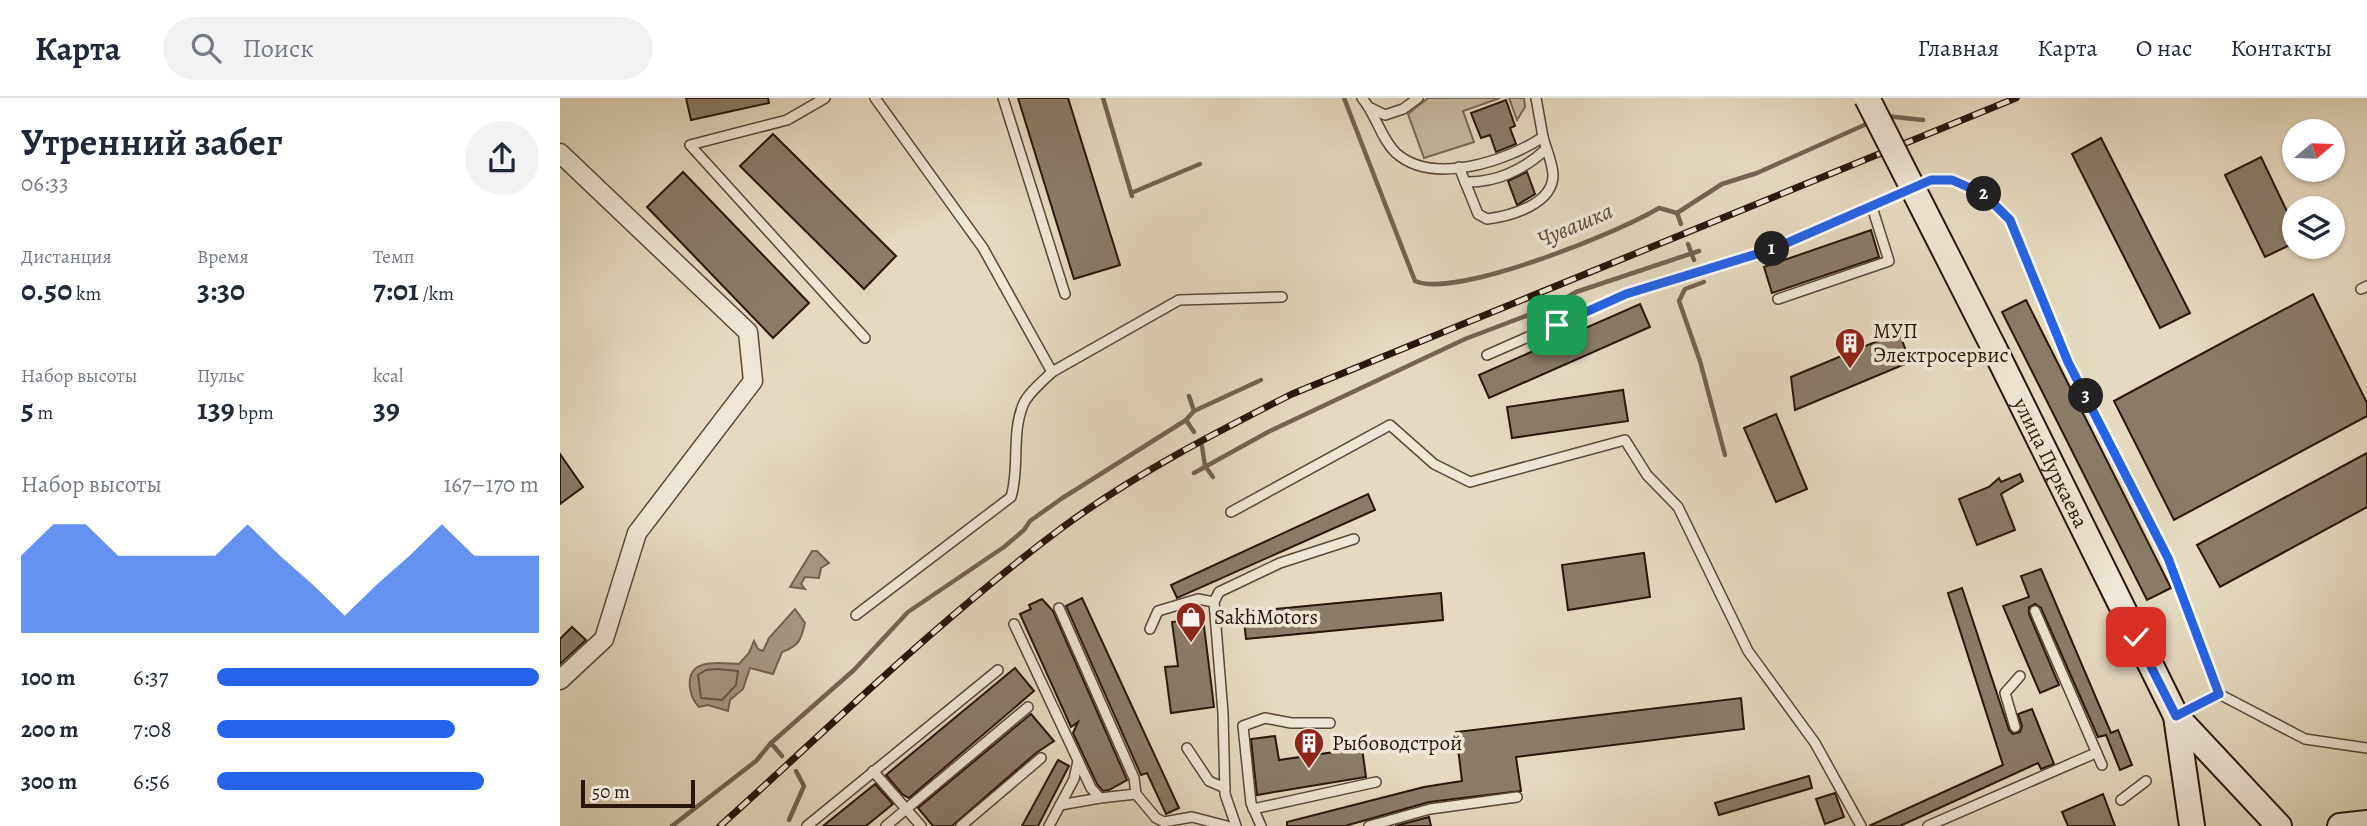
<!DOCTYPE html>
<html lang="ru">
<meta charset="utf-8">
<style>
:root{--surface:#fff;--page:#f2f2f3;--text:#1f2937;--muted:#747a83;--line:#e0e1e3;--accent:#2563eb}
body{margin:0;font-family:Alegreya,serif;background:var(--page);color:var(--text);height:100vh;display:flex;flex-direction:column;font-size:26px;white-space:nowrap}
*{box-sizing:border-box;margin:0}
p{font-size:23px;color:var(--muted)}
.icon{flex:none;width:38px;height:38px;fill:none;stroke:currentColor;stroke-width:2;stroke-linecap:round;stroke-linejoin:round}
.map{position:relative;flex:1;overflow:hidden}
.panel{display:flex;flex-direction:column;background:var(--surface);width:560px}
.panel>*{flex:none}
.needle{width:46px;rotate:71deg}
.tools{position:absolute;left:1722px;top:21px;display:grid;gap:14px}
.tools a{display:grid;place-items:center;width:63px;height:63px;border-radius:50%;background:var(--surface);box-shadow:0 2px 5px #0004;font-size:35px}
.scale{position:absolute;left:21px;bottom:18px;width:114px;box-sizing:border-box;padding-left:7px;border:4px solid #281609;border-top:0;font-size:19px;line-height:24px;white-space:nowrap;color:#281609;-webkit-text-stroke:5px #eee7d5;paint-order:stroke}
.pin{position:absolute;display:grid;place-items:center;width:60px;height:60px;color:#fff;margin:-30px;border-radius:14px;box-shadow:0 4px 10px #0006}
.km{position:absolute;width:35px;height:35px;margin:-18px;border-radius:50%;background:#222;color:#fff;font-size:19px;line-height:35px;text-align:center}
.round{display:grid;place-items:center;flex:none;width:74px;height:74px;border-radius:37px;background:var(--page)}
.summary{display:flex;align-items:center;justify-content:space-between;height:119px;padding:0 21px}
h1{font-size:38px;font-weight:600;line-height:52px}
.stats{display:grid;grid-template-columns:repeat(3,1fr);gap:10px;height:119px;padding:7px 21px}
.stats div{display:grid;align-content:center}
.stats b{font-size:30px;font-weight:600}
.stats small{font-size:19px;font-weight:400}
.stats p{font-size:19px}
.chart{height:196px;padding:14px 21px}
.chart p{display:flex;justify-content:space-between}
.chart svg{width:100%;height:126px;margin-top:7px;fill:var(--accent);opacity:.7}
ul{padding:0 21px;list-style:none;font-size:23px}
li{display:grid;grid-template-columns:112px 84px 1fr;align-items:center;height:52px}
li i{height:18px;border-radius:9px;background:var(--accent)}
header{display:flex;align-items:center;gap:42px;box-sizing:border-box;height:98px;padding:0 35px;background:var(--surface);border-bottom:2px solid var(--line)}
header strong{font-size:33px}
nav{display:flex;gap:38px;margin-inline-start:auto;font-size:24px}
.search{width:490px;height:63px;background:var(--page);display:flex;align-items:center;gap:18px;box-sizing:border-box;padding:0 24px;border-radius:38px;color:var(--muted);font-size:26px}
main{display:flex;flex:1;min-height:0}
.map>svg:first-child{display:block}
.green{fill:#c5b9a0;stroke:#766854;stroke-width:2}
.water{fill:#a59781;stroke:#736351;stroke-width:2}
.lines{fill:none;stroke-linecap:round;stroke-linejoin:round}
.shore{stroke:#665645;stroke-width:2}
.stream{stroke:#736351;stroke-width:4.5}
.building{fill:#8a7c68;stroke:#281609;stroke-width:2}
.service-casing{stroke:#574736;stroke-width:12}
.minor-casing{stroke:#574736;stroke-width:21}
.secondary-casing{stroke:#281609;stroke-width:28}
.service{stroke:#eee7d5;stroke-width:9}
.minor{stroke:#eee7d5;stroke-width:18}
.secondary{stroke:#eee7d5;stroke-width:24}
.rail-casing{stroke:#281609;stroke-width:7}
.rail{stroke:#eee7d5;stroke-width:4.5;stroke-dasharray:13;stroke-linecap:butt}
.secondary-bridge-casing{stroke:#281609;stroke-width:28;stroke-linecap:butt}
.secondary-bridge{stroke:#eee7d5;stroke-width:24}
.route-casing{stroke:#fff;stroke-width:14}
.route{stroke:#2563eb;stroke-width:9}
.labels{text-anchor:middle;dominant-baseline:central;stroke-width:7;stroke-linejoin:round;paint-order:stroke}
.poi-label{font-size:21px;fill:#281609;stroke:#eee7d5;text-anchor:start}
.street-label{font-size:21px;fill:#281609;stroke:#eee7d5}
.water-label{font-size:23px;font-style:italic;fill:#5a4a39;stroke:#eee7d5}
</style>
<header>
<strong>Карта</strong>
<div class="search"><svg class="icon" aria-label="search" viewBox="0 0 24 24"><circle cx="10" cy="10" r="6"/><path d="M15 15l6 6"/></svg>Поиск</div>
<nav><a>Главная</a><a>Карта</a><a>О нас</a><a>Контакты</a></nav>
</header>
<main>
<section class="panel">
<div class="summary"><div><h1>Утренний забег</h1><p>06:33</p></div><a class="round"><svg class="icon" aria-label="share" viewBox="0 0 24 24"><path d="M12 15V3M7 8l5-5 5 5M5 13v7h14v-7"/></svg></a></div>
<div class="stats">
<div><p>Дистанция</p><b>0.50<small> km</small></b></div>
<div><p>Время</p><b>3:30</b></div>
<div><p>Темп</p><b>7:01<small> /km</small></b></div>
</div>
<div class="stats">
<div><p>Набор высоты</p><b>5<small> m</small></b></div>
<div><p>Пульс</p><b>139<small> bpm</small></b></div>
<div><p>kcal</p><b>39</b></div>
</div>
<div class="chart"><p><span>Набор высоты</span>167–170 m</p>
<svg viewBox="0 0 160 44" preserveAspectRatio="none"><path d="M0 44V17L10 6L20 6L30 17L40 17L50 17L60 17L70 6L80 17L90 27L100 38L110 27L120 17L130 6L140 17L150 17L160 17V44z"/></svg>
</div>
<ul>
<li><b>100 m</b>6:37<i style="width:100%"></i></li>
<li><b>200 m</b>7:08<i style="width:74%"></i></li>
<li><b>300 m</b>6:56<i style="width:83%"></i></li>
</ul>
</section>
<div class="map">
<svg width="1807" height="728" viewBox="0 0 1807 728">
<rect width="100%" height="100%" fill="#e5dabf"/>
<filter id="stains"><feTurbulence type="fractalNoise" baseFrequency=".00286" numOctaves="4"/><feColorMatrix values="0 0 0 0 .2 0 0 0 0 .09 0 0 0 0 .02 0 0 0 .5 -.17"/></filter>
<radialGradient id="worn" r=".72"><stop offset=".6" stop-color="#630" stop-opacity="0"/><stop offset="1" stop-color="#630" stop-opacity=".3"/></radialGradient>
<g class="green">
<path d="M868 0H940L903 13 914 44 864 60 848 16Z"/>
<path d="M949 0H964L965 9 957 22Z"/>
</g>
<g class="water">
<path d="M252 453H257L269 465 261 470 259 480 245 479 241 486 245 491 230 489Z"/>
<path d="M235 511 245 525C241 542 239 548 222 554L213 576 190 570 183 591 170 602 168 613 148 607 139 609C133 603 131 598 130 590 126 559 159 565 179 566L189 555 194 543 198 551 203 553 209 540Z"/>
</g>
<g class="lines">
<path class="shore" d="M157 571 178 573 176 587 162 602 141 600 138 577 146 572Z"/>
<g class="stream">
<path d="M543 0 572 98"/>
<path d="M784 0 855 183C895 201 1060 134 1099 110L1117 115 1162 86 1197 75 1311 24"/>
<path d="M1326 18 1363 22"/>
<path d="M571 95 640 66"/>
<path d="M1117 115 1121 126"/>
<path d="M1128 146 1134 162"/>
<path d="M1144 184 1125 191 1119 203 1140 263 1165 357"/>
<path d="M634 313 701 282"/>
<path d="M626 322 634 334"/>
<path d="M642 348 645 368 653 379"/>
<path d="M634 375 708 334 905 241 992 208 1016 194 1139 153"/>
<path d="M211 645 222 658"/>
<path d="M229 722 244 688 236 673"/>
<path d="M112 728 196 663 211 645 294 572 348 514 444 449 464 432 470 423 501 401 626 322 634 313 629 298"/>
</g>
</g>
<g class="building">
<path d="M126 0H208L209 5 131 22Z"/>
<path d="M458 0H508L560 167 514 181Z"/>
<path d="M946 2 955 28 950 30 956 46 936 54 930 37 921 40 911 15Z"/>
<path d="M213 36 336 158 304 191 180 68Z"/>
<path d="M1541 40 1630 215 1600 230 1512 56Z"/>
<path d="M1701 59 1734 128V145L1705 159 1665 77Z"/>
<path d="M123 74 249 205 213 240 87 109Z"/>
<path d="M967 74 975 96 957 107 948 83Z"/>
<path d="M1311 132 1319 159 1212 195 1204 169Z"/>
<path d="M1753 196 1807 305V318L1614 422 1554 303Z"/>
<path d="M1466 202 1611 490 1587 502 1442 214Z"/>
<path d="M1080 206 1090 229 929 300 919 277Z"/>
<path d="M1339 234 1350 264 1235 312 1231 279Z"/>
<path d="M1063 292 1068 323 952 340 947 309Z"/>
<path d="M1216 316 1247 391 1216 404 1184 330Z"/>
<path d="M1807 355V409L1660 489 1637 447Z"/>
<path d="M0 356 23 389 0 406Z"/>
<path d="M1460 376 1463 383 1441 396 1455 432 1417 447 1399 401 1429 389 1439 380 1441 384Z"/>
<path d="M808 396 815 412 617 500 611 487Z"/>
<path d="M1084 455 1090 499 1008 512 1002 467Z"/>
<path d="M1481 471 1551 635 1558 632 1572 667 1560 672 1546 637 1538 639 1481 510 1475 506 1469 509V516L1499 587 1480 595 1443 508 1469 499 1461 478Z"/>
<path d="M1402 490 1449 632 1453 636 1460 634 1462 628 1458 616 1472 611 1494 666 1481 671 1478 665 1340 728H1309L1443 667 1388 495Z"/>
<path d="M881 495 883 522 686 541 683 514Z"/>
<path d="M522 500 619 710 606 716 587 675 581 677 506 508Z"/>
<path d="M482 501 493 513 567 682 549 692 543 693 537 686 513 635 518 624 511 629 460 516 471 511 469 507Z"/>
<path d="M643 520 654 609 611 615 605 569 618 568 612 524Z"/>
<path d="M12 529 26 542 0 566V541Z"/>
<path d="M455 570 474 593 349 700 343 697 326 677Z"/>
<path d="M1181 600 1184 631 956 659 961 693 869 704 785 728H727V724L864 689 902 683 896 634Z"/>
<path d="M471 616 494 643 476 655 392 728H373L358 710Z"/>
<path d="M715 638 719 662 802 650 806 679 697 697 691 641Z"/>
<path d="M498 662 509 668 478 728H462Z"/>
<path d="M1249 678 1252 690 1159 717 1155 705Z"/>
<path d="M315 686 333 706 306 728H263Z"/>
<path d="M1275 695 1284 719 1265 726 1256 701Z"/>
<path d="M1543 696 1555 728H1508L1502 714Z"/>
<path d="M869 719 871 728H835Z"/>
</g>
<g class="lines">
<g class="service-casing">
<g id="service">
<path d="M265 0 227 22 130 47 305 240"/>
<path d="M315 0 423 150 492 274 619 202 722 199"/>
<path d="M443 0 505 196"/>
<path d="M802 0C816 16 821 41 836 55 873 88 947 63 983 39L976 0"/>
<path d="M811 10 825 17 843 11 858 0"/>
<path d="M899 69 918 116 927 121C951 118 994 106 993 76 992 63 986 51 983 39"/>
<path d="M905 84C935 85 964 72 986 51"/>
<path d="M1801 191 1807 188"/>
<path d="M1218 201 1329 163 1312 109"/>
<path d="M927 257 1066 196 1213 151 1371 82H1392L1424 96 1450 122 1508 263 1608 460 1659 596"/>
<path d="M671 414 830 327 874 366 910 384 1065 342 1087 377 1118 409 1188 553 1255 645 1301 728"/>
<path d="M499 510 574 680 576 696 596 720 604 724 632 719 667 728"/>
<path d="M1475 513 1542 667"/>
<path d="M296 517 451 399C460 369 451 337 463 307 468 295 483 283 492 274"/>
<path d="M454 526 531 690 540 700 576 696"/>
<path d="M590 531 598 513 638 501 654 504"/>
<path d="M1619 616 1659 596 1745 641 1807 650"/>
<path d="M1455 629 1445 595 1460 578"/>
<path d="M627 650 649 683 665 690"/>
<path d="M313 673 361 728"/>
<path d="M1561 702 1586 683"/>
<path d="M500 707 540 700"/>
<path d="M693 711 816 684"/>
<path d="M247 728 438 572"/>
<path d="M326 728 468 609"/>
<path d="M401 728 481 660"/>
<path d="M489 728 514 681 518 663"/>
<path d="M676 728 665 696 663 615 654 504 659 494 720 465 794 441"/>
<path d="M701 728 691 705 683 628 705 620 731 625H770"/>
<path d="M809 728 870 711 957 699"/>
<path d="M1368 728 1531 657"/>
</g>
</g>
<g class="minor-casing">
<path id="minor" d="M0 55 188 234 193 283 77 435 44 541 0 582"/>
</g>
<g class="secondary-casing">
<g id="secondary">
<path id="s1" d="M1434 250 1616 618 1719 728"/>
<path d="M1616 618 1632 728"/>
<path d="M1780 728 1807 725"/>
</g>
</g>
<use href="#service" class="service"/>
<use href="#minor" class="minor"/>
<use href="#secondary" class="secondary"/>
<g class="rail-casing">
<path id="rail" d="M160 728C272 627 382 519 503 429 575 376 653 336 732 296L1456 0"/>
</g>
<use href="#rail" class="rail"/>
<g class="secondary-bridge-casing">
<path id="secondary-bridge" d="M1307 0 1434 250"/>
</g>
<use href="#secondary-bridge" class="secondary-bridge"/>
</g>
<g class="lines">
<g class="route-casing">
<path id="route" d="M997 227 1066 196 1213 151 1371 82H1392L1424 96 1450 122 1508 264 1608 460 1659 596 1616 618 1576 539"/>
</g>
<use href="#route" class="route"/>
</g>
<defs>
<g id="building-pin" transform="scale(1.575)"><path d="M0 17L-7.5 6A9.5 9.5 0 1 1 7.5 6Z" fill="#8f2418" stroke="#eee7d5"/><path d="M-4-6H4V6H1V3H-1V6H-4ZM-2.5-4.3h1.7v1.8h-1.7ZM.8-4.3h1.7v1.8H.8ZM-2.5-1h1.7V.8h-1.7ZM.8-1h1.7V.8H.8Z" fill="#fff"/></g>
<g id="shop-pin" transform="scale(1.575)"><path d="M0 17L-7.5 6A9.5 9.5 0 1 1 7.5 6Z" fill="#8f2418" stroke="#eee7d5"/><path d="M-5-2.5h2.3a2.7 3.5 0 0 1 5.4 0H5L5.5 6h-11ZM-1.5-2.5h3a1.5 2.3 0 0 0-3 0Z" fill="#fff"/></g>
</defs>
<g fill-rule="evenodd">
<use href="#building-pin" x="1290" y="245"/>
<use href="#shop-pin" x="631" y="519"/>
<use href="#building-pin" x="749" y="645"/>
</g>
<g class="labels">
<g class="poi-label">
<text x="1313" y="233">МУП<tspan x="1313" dy="24">Электросервис</tspan></text>
<text x="654" y="519">SakhMotors</text>
<text x="772" y="645">Рыбоводстрой</text>
</g>
<g class="street-label">
<text stroke="none"><textPath href="#s1" startOffset="128">улица Пуркаева</textPath></text>
</g>
<g class="water-label">
<text transform="translate(1015 127) rotate(-23)">Чувашка</text>
</g>
</g>
<rect width="100%" height="100%" filter="url(#stains)"/>
<rect width="100%" height="100%" fill="url(#worn)"/>
</svg>
<div class="tools">
<a><svg class="needle" viewBox="-14 -14 28 28"><path d="M0-13l5 13h-10z" fill="#e53935"/><path d="M0 13l5-13h-10z" fill="#747a83"/></svg></a>
<a><svg class="icon" aria-label="layers" viewBox="0 0 24 24"><path d="M12 4l9 5-9 5-9-5zM3 14l9 5 9-5"/></svg></a>
</div>
<div class="scale">50 m</div>
<div class="pin" style="left:997px;top:227px;background:#1e9e55"><svg class="icon" aria-label="arrive" viewBox="0 0 24 24"><path d="M6 21V4h12l-3 4 3 4H6"/></svg></div>
<div class="pin" style="left:1576px;top:539px;background:#d93025"><svg class="icon" aria-label="check" viewBox="0 0 24 24"><path d="M5 12l5 5 9-10"/></svg></div>
<b class="km" style="left:1212px;top:151px">1</b>
<b class="km" style="left:1424px;top:96px">2</b>
<b class="km" style="left:1526px;top:298px">3</b>
</div>
</main>
